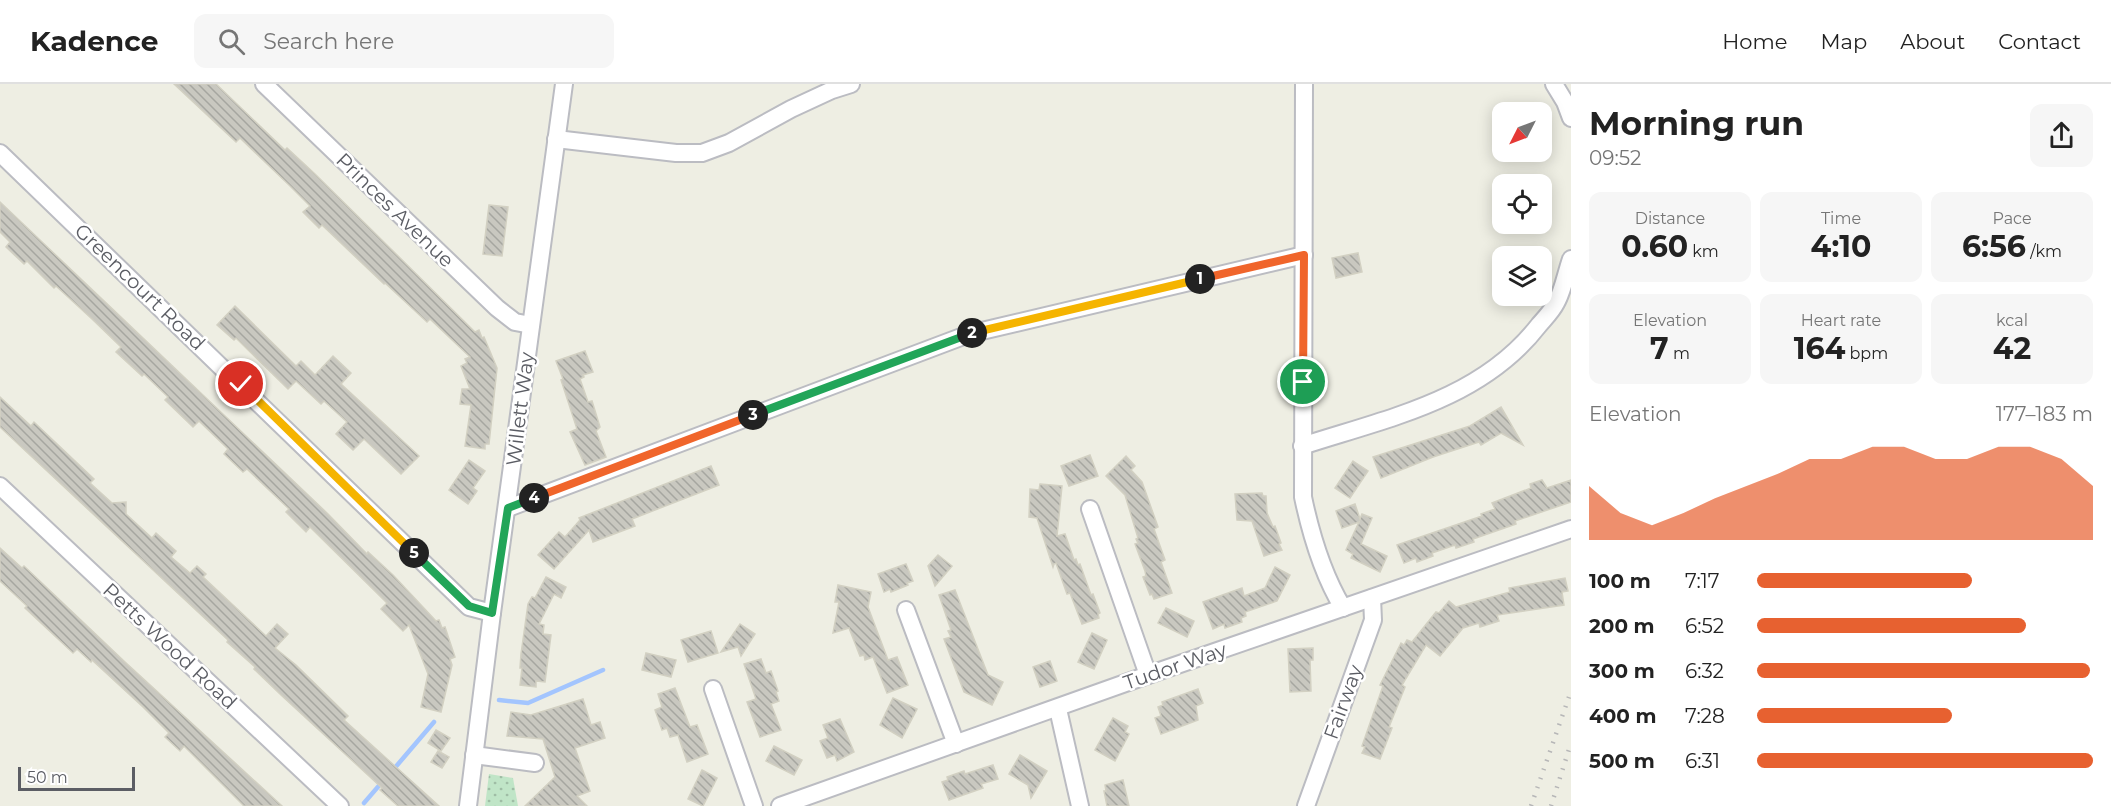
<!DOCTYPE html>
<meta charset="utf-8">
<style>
:root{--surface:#fff;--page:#f6f6f6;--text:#222;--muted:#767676;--line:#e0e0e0;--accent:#e76130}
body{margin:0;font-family:Montserrat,sans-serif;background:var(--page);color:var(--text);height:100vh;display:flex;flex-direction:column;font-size:22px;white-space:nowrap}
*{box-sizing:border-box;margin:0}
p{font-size:20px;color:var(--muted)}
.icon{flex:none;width:33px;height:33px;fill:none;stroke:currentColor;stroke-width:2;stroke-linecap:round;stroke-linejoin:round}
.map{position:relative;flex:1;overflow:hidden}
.sheet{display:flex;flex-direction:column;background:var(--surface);width:540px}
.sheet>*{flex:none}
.needle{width:39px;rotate:228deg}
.controls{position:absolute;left:1492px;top:18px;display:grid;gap:12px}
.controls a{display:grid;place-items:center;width:60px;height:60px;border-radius:12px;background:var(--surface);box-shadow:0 3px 15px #0003;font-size:30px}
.scale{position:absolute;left:18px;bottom:15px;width:117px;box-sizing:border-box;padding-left:6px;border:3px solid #5b5d64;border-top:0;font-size:16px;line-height:21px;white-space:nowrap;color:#5b5d64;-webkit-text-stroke:4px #fff;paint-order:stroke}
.pin{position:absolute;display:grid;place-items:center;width:51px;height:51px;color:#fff;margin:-26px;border:3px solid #fff;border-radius:50%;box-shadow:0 2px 6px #0007}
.km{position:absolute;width:30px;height:30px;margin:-15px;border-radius:50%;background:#222;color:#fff;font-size:16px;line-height:30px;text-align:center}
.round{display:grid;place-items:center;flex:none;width:63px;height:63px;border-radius:12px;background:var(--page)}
.overview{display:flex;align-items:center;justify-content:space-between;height:102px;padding:0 18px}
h1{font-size:33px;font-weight:700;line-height:45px}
.stats{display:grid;grid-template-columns:repeat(3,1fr);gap:9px;height:102px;padding:6px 18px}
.stats div{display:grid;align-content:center;border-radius:12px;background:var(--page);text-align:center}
.stats b{font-size:30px;font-weight:700}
.stats small{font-size:16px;font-weight:400}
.stats p{font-size:16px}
.chart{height:168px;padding:12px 18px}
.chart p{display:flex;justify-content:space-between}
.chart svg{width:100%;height:108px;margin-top:6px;fill:var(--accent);opacity:.7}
ul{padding:0 18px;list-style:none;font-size:20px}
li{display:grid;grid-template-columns:96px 72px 1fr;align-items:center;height:45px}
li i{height:15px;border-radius:8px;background:var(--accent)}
header{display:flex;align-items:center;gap:36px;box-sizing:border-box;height:84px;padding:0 30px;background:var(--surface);border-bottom:2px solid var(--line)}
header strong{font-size:28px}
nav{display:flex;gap:33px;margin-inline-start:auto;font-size:21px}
.search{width:420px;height:54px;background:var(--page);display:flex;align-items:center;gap:15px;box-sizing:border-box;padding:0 21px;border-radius:12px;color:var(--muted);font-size:22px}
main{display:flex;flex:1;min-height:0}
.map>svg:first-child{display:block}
.grass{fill:url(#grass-dots)}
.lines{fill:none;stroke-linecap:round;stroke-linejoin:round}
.stream{stroke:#a3c5fe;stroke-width:4.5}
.building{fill:url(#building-back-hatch);stroke:#d2d0c2;stroke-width:1.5}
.minor-casing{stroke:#bbbcc2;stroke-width:20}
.minor{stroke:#fff;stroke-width:16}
.rail{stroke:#b6b6b7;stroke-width:4.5;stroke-dasharray:1.5 8;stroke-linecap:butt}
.split-1-casing{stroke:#fff;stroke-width:12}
.split-2-casing{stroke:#fff;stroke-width:12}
.split-3-casing{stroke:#fff;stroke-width:12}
.split-4-casing{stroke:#fff;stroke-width:12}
.split-5-casing{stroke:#fff;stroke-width:12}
.split-6-casing{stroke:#fff;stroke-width:12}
.split-1{stroke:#f0652b;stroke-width:8}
.split-2{stroke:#f5b400;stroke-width:8}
.split-3{stroke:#22a559;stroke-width:8}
.split-4{stroke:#f0652b;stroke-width:8}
.split-5{stroke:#22a559;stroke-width:8}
.split-6{stroke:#f5b400;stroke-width:8}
.labels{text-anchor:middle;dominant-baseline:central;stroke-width:5;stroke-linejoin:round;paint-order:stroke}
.street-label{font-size:20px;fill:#5b5d64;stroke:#fff}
</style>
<header>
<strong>Kadence</strong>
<div class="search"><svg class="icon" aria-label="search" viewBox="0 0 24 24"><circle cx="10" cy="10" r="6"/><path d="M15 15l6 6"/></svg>Search here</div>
<nav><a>Home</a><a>Map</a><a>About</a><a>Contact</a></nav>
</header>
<main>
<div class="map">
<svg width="1571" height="722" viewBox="0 0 1571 722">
<defs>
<pattern id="grass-dots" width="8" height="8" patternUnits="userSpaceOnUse" patternTransform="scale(1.5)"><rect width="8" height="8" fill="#c0e5c7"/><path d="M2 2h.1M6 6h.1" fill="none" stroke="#9fbda5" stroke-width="1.8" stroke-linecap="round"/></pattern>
<pattern id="building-back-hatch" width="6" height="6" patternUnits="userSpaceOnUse" patternTransform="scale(1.5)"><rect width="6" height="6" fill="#c9c8c0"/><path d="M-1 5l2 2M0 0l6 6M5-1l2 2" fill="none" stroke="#a6a6a0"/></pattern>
</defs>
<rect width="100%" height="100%" fill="#eeeee3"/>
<path class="grass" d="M489 690 513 694 518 722H485Z"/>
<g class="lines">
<g class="stream">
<path d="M499 616 528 619 603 586"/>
<path d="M393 686 434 638"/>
<path d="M364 719 383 697"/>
</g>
</g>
<g class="building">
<path d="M174 0H216L285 66 287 64 315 90 475 248 479 246 482 254 484 253 497 284 489 360H485V365L465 362 471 321 460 320 462 305H470L461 282 467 279 465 275 470 273 430 235 427 238 385 199 384 200 322 141 319 144 303 128 310 122 289 101 240 54 236 58Z"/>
<path d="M0 118 328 430 367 470 368 468 393 491 436 537 439 536 442 544 445 543 455 573 450 575 452 581 441 628 421 623 428 590 409 541 403 547 381 525 387 519 310 443 306 448 286 428 289 425 247 385 243 388 224 370 228 365 199 337 193 343 165 316 168 313 144 290 142 292 116 268 121 263 92 235 56 202 54 204 27 177 24 180 6 163 10 158 0 148Z"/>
<path d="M489 121 508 123 502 172 483 170Z"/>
<path d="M1358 169 1362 188 1336 194 1332 174Z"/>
<path d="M235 222 296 282 301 277 315 291 333 272 351 289 341 300 419 372 401 390 364 355 353 366 336 350 347 338 324 317 321 320 296 297 288 305 236 254 234 256 217 241Z"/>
<path d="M585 267 593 288 583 291 584 293 580 295 588 318 592 317 600 343 596 347 606 373 585 381 570 348 577 345 561 296 563 295 556 277Z"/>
<path d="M0 313 31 342 34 338 94 395 90 399 112 419 126 418V430L152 454 156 449 176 467 171 473 190 489 197 482 206 490 203 493 266 552 277 540 288 550 275 564 296 581 348 632 344 636 439 722H398L380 706 382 704 281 611 254 585 255 583 227 558 228 556 0 343Z"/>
<path d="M1501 323 1523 361 1501 349 1481 361 1479 358 1433 373 1381 394 1373 373 1470 342Z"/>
<path d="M1090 371 1098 392 1069 402 1061 382Z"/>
<path d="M1126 372 1135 382 1131 386 1142 398 1158 443 1154 445 1165 476 1161 478 1172 509 1154 515 1152 510 1150 511 1143 493 1146 492 1145 487 1135 460 1138 459 1136 455 1138 454 1125 411 1106 392Z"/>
<path d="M469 376 485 387 473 404 477 407 468 420 449 406Z"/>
<path d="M1353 377 1368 387 1350 414 1335 404Z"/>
<path d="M711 382 719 401 632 435 635 442 593 458 589 446 554 485 538 471 559 448 565 453 580 436 579 434Z"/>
<path d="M1542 396 1547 404 1571 396V418L1515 437 1516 440 1473 455 1474 458 1456 464 1455 461 1432 469 1433 472 1417 478 1416 474 1404 479 1397 461 1482 432 1481 430 1495 425 1492 419 1531 404 1530 400Z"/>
<path d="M1040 400 1062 402 1057 452 1065 450 1074 476 1076 475 1078 481 1080 480 1091 511 1093 510 1100 529 1098 530 1099 534 1082 540 1070 509 1067 510 1056 479 1054 480 1053 483 1037 434 1029 433 1030 405 1039 406Z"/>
<path d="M1262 409 1263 412H1266L1267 429 1273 443 1275 442 1281 459 1279 460 1282 466 1264 472 1252 437 1237 436 1235 410Z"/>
<path d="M1355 420 1360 435 1362 430 1372 434 1361 460 1387 472 1380 488 1351 474 1353 470 1346 466 1359 438 1342 444 1336 427Z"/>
<path d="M0 464 22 484 24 482 125 578 282 722H244L184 662 180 667 165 653 169 649 143 623 92 576 91 578 77 565 73 569 25 524 27 522 0 497Z"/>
<path d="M938 471 952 482 935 502 928 482Z"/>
<path d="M906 480 913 497 907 499 908 501 891 508 890 505 884 508 878 490Z"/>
<path d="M1275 483 1290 491 1277 517 1245 528 1246 532 1241 534 1242 538 1225 544 1224 540 1213 545 1203 518 1242 504 1244 512 1265 504Z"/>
<path d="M546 493 566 503 561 514 554 510 539 540 544 541 543 550 551 551 545 598 536 597V603L520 601 522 584H520L521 570 528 520 532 513 535 514Z"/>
<path d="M1565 494 1568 507 1562 508 1564 521 1497 531 1499 537 1480 543 1479 539 1463 544 1440 572 1426 561 1402 601 1405 603 1389 643 1392 644 1380 675 1362 669 1365 663 1362 662 1383 602 1380 601 1401 559 1404 561 1407 556 1412 558 1436 528 1439 529 1449 517 1456 523 1510 508 1509 504Z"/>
<path d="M838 501 871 508 868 523 888 576 897 573 908 601 887 609 873 573 865 576 864 571 860 572 849 544 833 549 839 518H835Z"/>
<path d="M955 506 988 591 1003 598 992 621 964 608 944 555 951 553 948 547 951 546 939 511Z"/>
<path d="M1166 524 1194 537 1187 553 1158 539Z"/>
<path d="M740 540 755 550 741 572 738 563 721 568Z"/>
<path d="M711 547 718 569 688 578 681 556Z"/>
<path d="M1092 549 1107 556 1094 585 1078 578Z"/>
<path d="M1313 564V576H1310L1311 607 1290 608 1288 565Z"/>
<path d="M646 569 676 576 671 593 642 586Z"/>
<path d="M761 575 766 589 771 587 778 607 776 608 779 617 771 620 781 646 760 653 747 618 756 615 744 580Z"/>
<path d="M1050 577 1057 597 1040 603 1033 583Z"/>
<path d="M675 604 690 643 697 641 708 670 687 678 678 651 670 653 667 644 662 646 655 626 662 623 658 610Z"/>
<path d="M1198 605 1203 619 1196 622 1198 636 1161 650 1155 634 1161 632 1158 623 1163 621 1162 618Z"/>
<path d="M893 614 917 625 902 654 880 641Z"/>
<path d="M583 615 591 641 600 638 605 654 575 664 590 707 577 712 587 722H525L555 693 543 655 507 652 511 628 531 631Z"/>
<path d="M1113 634 1128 642 1125 648 1129 650 1115 677 1095 666Z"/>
<path d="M840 635 854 668 837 677 835 671 827 674 820 657 828 654 823 641Z"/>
<path d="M436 646 450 654 441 667 428 659Z"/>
<path d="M774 662 802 676 794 691 766 677Z"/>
<path d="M438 667 449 673 442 684 431 678Z"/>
<path d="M1020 671 1047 687 1031 714 1028 701 1009 690Z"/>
<path d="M993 681 998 695 981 700 983 704 949 716 942 698 948 696 947 693 964 687 965 690Z"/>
<path d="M702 686 717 694 703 722 688 715Z"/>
<path d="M1123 696 1129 722H1107L1104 707H1106L1105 701Z"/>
</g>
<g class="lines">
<g class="minor-casing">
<g id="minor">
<path d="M264 0 497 224 515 238 531 241"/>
<path d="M1304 0 1303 413C1311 451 1323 491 1343 524"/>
<path d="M1554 0 1565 18 1571 34"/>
<path d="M556 55 676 69H702L729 59 791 25 832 6 851 0"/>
<path d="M0 69 469 523 492 529"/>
<path d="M1302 362C1388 334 1481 316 1539 241 1545 234 1552 227 1556 219 1563 207 1566 189 1571 175"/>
<path d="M0 402 340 722"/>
<path d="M508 424 969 250 1304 171"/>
<path d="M1090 425 1148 591"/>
<path d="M906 526 956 660"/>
<path d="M713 605 754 722"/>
<path d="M1058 625 1080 722"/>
<path d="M474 671 535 679"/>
<path d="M468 722 492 529 564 0"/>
<path d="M780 722 1148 591 1571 445"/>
<path d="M1306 722 1373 536 1372 514"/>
</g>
</g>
<use href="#minor" class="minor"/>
<g class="rail">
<path d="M1531 722 1571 607"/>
<path d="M1551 722 1571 659"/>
</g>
</g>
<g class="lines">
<g class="split-1-casing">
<path id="split-1" d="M1200 195 1304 171 1303 298"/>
</g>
<g class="split-2-casing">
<path id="split-2" d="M972 249 1200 195"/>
</g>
<g class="split-3-casing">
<path id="split-3" d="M753 331 972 249"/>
</g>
<g class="split-4-casing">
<path id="split-4" d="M534 414 753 331"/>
</g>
<g class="split-5-casing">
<path id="split-5" d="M414 469 469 522 492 529 508 424 534 414"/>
</g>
<g class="split-6-casing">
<path id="split-6" d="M241 300 414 469"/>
</g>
<use href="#split-1" class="split-1"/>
<use href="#split-2" class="split-2"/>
<use href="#split-3" class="split-3"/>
<use href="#split-4" class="split-4"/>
<use href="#split-5" class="split-5"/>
<use href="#split-6" class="split-6"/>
</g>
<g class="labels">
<g class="street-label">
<text transform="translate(395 126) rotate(44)">Princes Avenue</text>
<text transform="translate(140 203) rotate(44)">Greencourt Road</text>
<text transform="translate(520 325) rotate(-83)">Willett Way</text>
<text transform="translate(170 562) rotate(43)">Petts Wood Road</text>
<text transform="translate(1175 582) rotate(-19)">Tudor Way</text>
<text transform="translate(1343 618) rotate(-70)">Fairway</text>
</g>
</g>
</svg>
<div class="controls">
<a><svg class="needle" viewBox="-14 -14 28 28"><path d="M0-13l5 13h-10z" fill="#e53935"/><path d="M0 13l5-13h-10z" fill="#767676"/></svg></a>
<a><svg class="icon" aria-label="locate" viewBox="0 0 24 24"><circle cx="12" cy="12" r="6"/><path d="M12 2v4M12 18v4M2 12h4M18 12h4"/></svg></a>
<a><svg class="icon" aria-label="layers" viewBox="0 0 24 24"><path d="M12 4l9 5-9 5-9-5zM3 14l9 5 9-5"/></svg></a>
</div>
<div class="scale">50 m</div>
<div class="pin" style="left:1303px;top:298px;background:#1e9e55"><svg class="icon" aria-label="arrive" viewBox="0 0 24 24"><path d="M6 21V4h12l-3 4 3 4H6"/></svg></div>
<div class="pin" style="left:241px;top:300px;background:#d93025"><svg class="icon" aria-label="check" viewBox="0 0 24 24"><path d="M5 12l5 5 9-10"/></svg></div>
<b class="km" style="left:1200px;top:195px">1</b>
<b class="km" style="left:972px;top:249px">2</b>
<b class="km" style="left:753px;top:331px">3</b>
<b class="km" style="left:534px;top:414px">4</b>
<b class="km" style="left:414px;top:469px">5</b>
</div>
<section class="sheet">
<div class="overview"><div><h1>Morning run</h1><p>09:52</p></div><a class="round"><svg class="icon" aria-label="share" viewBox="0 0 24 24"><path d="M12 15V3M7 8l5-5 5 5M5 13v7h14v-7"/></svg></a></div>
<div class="stats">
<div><p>Distance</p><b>0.60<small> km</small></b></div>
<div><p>Time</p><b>4:10</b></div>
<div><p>Pace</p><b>6:56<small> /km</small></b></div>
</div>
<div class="stats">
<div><p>Elevation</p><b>7<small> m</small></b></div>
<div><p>Heart rate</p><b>164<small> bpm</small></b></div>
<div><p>kcal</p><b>42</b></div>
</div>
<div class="chart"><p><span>Elevation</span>177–183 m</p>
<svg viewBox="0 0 160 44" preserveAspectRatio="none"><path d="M0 44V22L10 33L20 38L30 33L40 27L50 22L60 17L70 11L80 11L90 6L100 6L110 11L120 11L130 6L140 6L150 11L160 22V44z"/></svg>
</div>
<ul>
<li><b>100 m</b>7:17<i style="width:64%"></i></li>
<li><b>200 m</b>6:52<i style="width:80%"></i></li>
<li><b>300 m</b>6:32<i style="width:99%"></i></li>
<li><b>400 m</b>7:28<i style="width:58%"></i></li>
<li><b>500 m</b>6:31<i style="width:100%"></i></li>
</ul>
</section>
</main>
